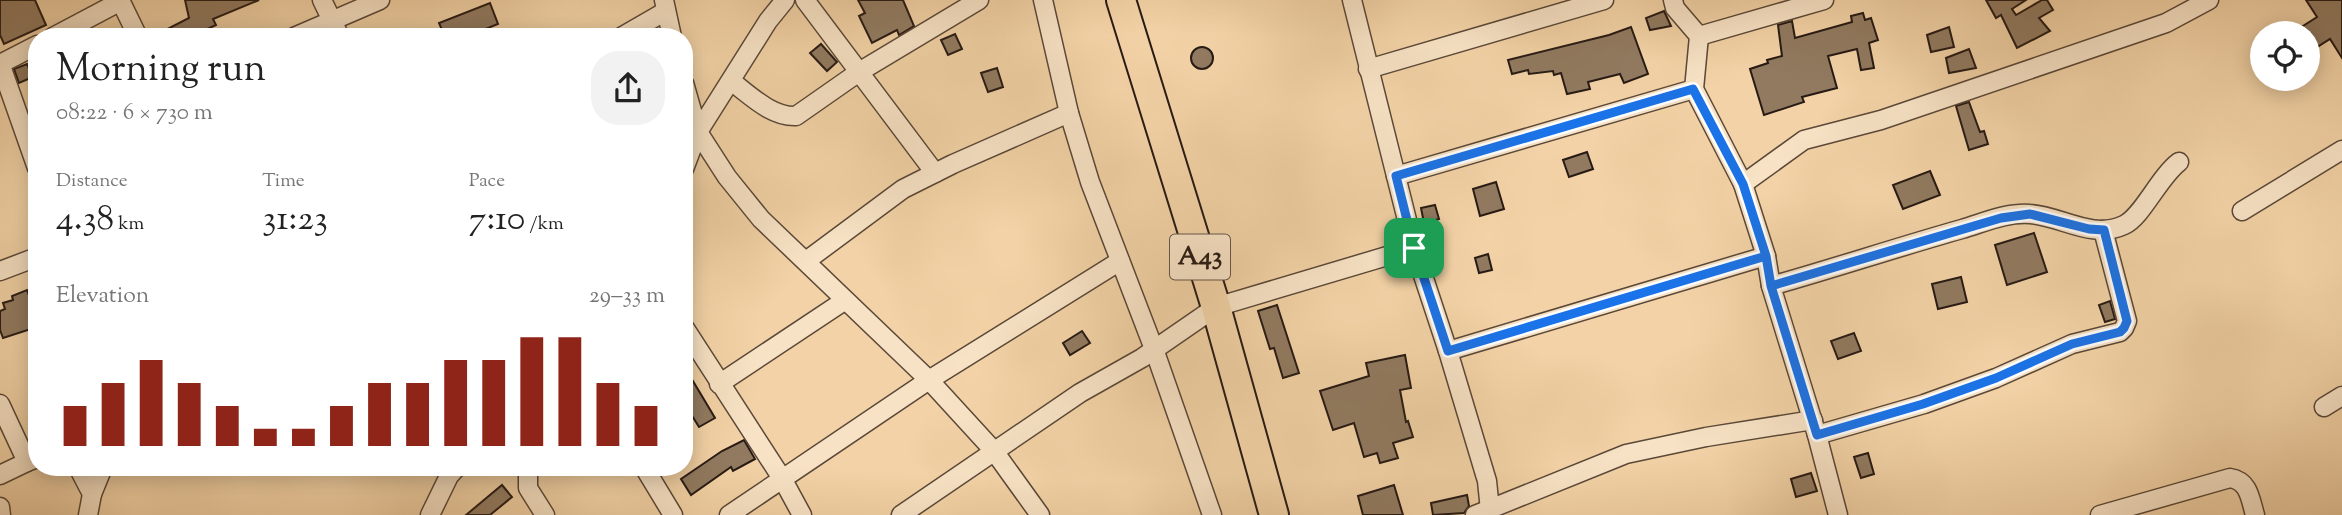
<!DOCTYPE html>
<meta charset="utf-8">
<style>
:root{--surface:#fff;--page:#f2f2f2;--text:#222;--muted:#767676;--accent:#8f2418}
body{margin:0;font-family:"Sorts Mill Goudy",serif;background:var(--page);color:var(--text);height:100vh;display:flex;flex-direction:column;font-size:26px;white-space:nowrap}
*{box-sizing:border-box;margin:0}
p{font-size:23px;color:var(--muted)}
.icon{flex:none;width:38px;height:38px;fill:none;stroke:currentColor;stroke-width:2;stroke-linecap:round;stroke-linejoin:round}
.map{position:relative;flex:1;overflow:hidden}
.side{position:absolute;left:28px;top:28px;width:665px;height:448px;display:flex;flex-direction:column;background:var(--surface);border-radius:28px;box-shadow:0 4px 18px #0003}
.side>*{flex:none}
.controls{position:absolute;left:2250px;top:21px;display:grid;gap:14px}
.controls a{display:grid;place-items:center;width:70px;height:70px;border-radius:50%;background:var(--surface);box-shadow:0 4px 18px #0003;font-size:35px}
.pin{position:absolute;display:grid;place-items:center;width:60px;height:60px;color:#fff;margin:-30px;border-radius:14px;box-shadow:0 4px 10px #0006}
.round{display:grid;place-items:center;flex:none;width:74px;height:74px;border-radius:28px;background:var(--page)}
.overview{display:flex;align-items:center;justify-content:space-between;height:119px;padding:0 28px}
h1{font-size:38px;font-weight:600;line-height:52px}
.metrics{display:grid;grid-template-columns:repeat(3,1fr);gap:10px;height:119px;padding:7px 28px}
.metrics div{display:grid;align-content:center}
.metrics b{font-size:35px;font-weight:600}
.metrics small{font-size:19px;font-weight:400}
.metrics p{font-size:19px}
.chart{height:196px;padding:14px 28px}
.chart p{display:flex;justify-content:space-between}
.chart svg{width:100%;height:126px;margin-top:7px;stroke:var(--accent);stroke-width:6}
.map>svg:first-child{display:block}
.building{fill:#917a60;stroke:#271a14;stroke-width:2}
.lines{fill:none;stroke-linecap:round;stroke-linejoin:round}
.minor-casing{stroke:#5a4838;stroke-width:21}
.primary-casing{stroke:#271a14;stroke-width:32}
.minor{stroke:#f7e2c5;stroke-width:18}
.primary{stroke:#f2d2a6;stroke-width:28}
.route-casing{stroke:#fff;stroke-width:14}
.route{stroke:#1a73e8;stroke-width:9}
.labels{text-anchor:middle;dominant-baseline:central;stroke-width:7;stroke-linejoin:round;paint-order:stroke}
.shield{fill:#f7e2c5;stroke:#655649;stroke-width:2}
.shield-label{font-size:26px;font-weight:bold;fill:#271a14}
</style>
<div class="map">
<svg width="2342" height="515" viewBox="0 0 2342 515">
<rect width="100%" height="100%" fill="#f2d2a6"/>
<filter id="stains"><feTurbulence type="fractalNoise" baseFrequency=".00286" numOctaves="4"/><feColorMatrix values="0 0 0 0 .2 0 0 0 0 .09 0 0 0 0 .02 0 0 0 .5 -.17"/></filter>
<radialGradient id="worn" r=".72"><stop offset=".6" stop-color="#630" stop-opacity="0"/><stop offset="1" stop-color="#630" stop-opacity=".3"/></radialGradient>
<g class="building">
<path d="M0 0H35L46 25 4 44 0 35Z"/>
<path d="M185 0H259L213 19 216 25 190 37H152L189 18Z"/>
<path d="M858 0H903L914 26 899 35 897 30 872 43 859 16 865 13Z"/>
<path d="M1986 0H2026L2012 9 2016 15 2042 0H2047L2053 10 2039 18 2050 31 2017 48 2001 15 1996 18Z"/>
<path d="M2306 0H2342V58L2330 39 2308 53V33H2292L2317 17Z"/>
<path d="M490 3 498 24 466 37H445L439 23Z"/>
<path d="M1664 11 1671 26 1650 30 1646 18Z"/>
<path d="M1863 13 1865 20 1871 18 1878 40 1869 43 1874 68 1861 70 1857 49 1828 56 1837 88 1802 97 1804 102 1764 115 1750 69 1768 63 1767 60 1782 56 1778 25 1792 21 1795 38 1852 22 1851 16Z"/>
<path d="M1631 27 1648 74 1624 83 1620 74 1588 82 1590 89 1567 94 1561 73 1554 75 1553 71 1529 74 1528 70 1512 74 1508 60 1609 35Z"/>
<path d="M1949 27 1954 47 1931 52 1927 35Z"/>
<path d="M955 34 962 49 948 55 941 40Z"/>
<path d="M821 44 837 62 827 71 810 53Z"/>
<circle cx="1202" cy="58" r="11"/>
<path d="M1969 49 1976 68 1949 73 1946 58Z"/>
<path d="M27 64 33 77 19 83 14 69Z"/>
<path d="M997 68 1003 87 988 92 981 73Z"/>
<path d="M1969 102 1980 132 1984 131 1988 144 1969 150 1956 106Z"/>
<path d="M1587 152 1593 169 1569 177 1563 160Z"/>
<path d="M1930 171 1940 195 1903 209 1893 185Z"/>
<path d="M1496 182 1504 209 1480 216 1473 189Z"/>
<path d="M1435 205 1439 219 1424 223 1421 208Z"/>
<path d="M2034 233 2047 272 2007 285 1995 245Z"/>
<path d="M1488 254 1492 270 1479 273 1475 258Z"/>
<path d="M1961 277 1967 302 1938 309 1932 284Z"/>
<path d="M27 290 37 318V327L3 338 0 330V311L5 309 3 303 13 300 12 296Z"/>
<path d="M2110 301 2115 319 2105 322 2099 305Z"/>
<path d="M1277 305 1299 373 1283 378 1274 348 1270 349 1258 311Z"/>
<path d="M1082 331 1090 343 1070 355 1063 343Z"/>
<path d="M1854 333 1861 351 1838 359 1831 341Z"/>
<path d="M1405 355 1411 388 1400 390 1406 422 1408 421 1413 437 1393 443 1398 458 1380 463 1377 453 1364 457 1354 423 1333 430 1320 391 1369 376 1366 363Z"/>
<path d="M684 366 715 418 699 427 684 403Z"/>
<path d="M744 440 755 459 733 471 731 467 691 495 681 479 722 451Z"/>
<path d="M1868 453 1874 474 1861 478 1854 457Z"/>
<path d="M1811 473 1817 491 1796 497 1791 479Z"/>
<path d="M502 485 512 497 490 515H466Z"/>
<path d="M1394 485 1403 515H1363L1358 496Z"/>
<path d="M1467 495 1469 506 1464 513 1433 515 1431 503Z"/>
</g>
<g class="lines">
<g class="minor-casing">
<g id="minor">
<path d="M120 0 138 37"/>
<path d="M322 0 340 37"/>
<path d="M664 0 672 37"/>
<path d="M805 0 935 173"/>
<path d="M1043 0 1069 113 1090 182 1154 349 1212 515"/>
<path d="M1352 0 1414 248 1448 351 1487 481 1490 510"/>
<path d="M1673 0 1675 8 1699 36 1694 89 1743 184 1766 256 1771 286"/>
<path d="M1699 36 1824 0"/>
<path d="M53 37 121 1"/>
<path d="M294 37 380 0"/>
<path d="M621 37 666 11"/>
<path d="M0 63 37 168"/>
<path d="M0 64 37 45"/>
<path d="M1368 69 1604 0"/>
<path d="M731 81C750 95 771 117 796 116L859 72 979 0"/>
<path d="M684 83 698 132 727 177 761 219 929 380 994 451 1040 515"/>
<path d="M684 169 698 132 768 21 785 0"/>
<path d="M1396 176 1694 89"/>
<path d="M1743 184 1804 140 1881 120 2166 23 2209 0"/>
<path d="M2242 211 2342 150"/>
<path d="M806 261 903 189 953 164 1069 113"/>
<path d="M0 271 37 257"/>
<path d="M684 327 783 480 802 515"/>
<path d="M1448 351 1766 256"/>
<path d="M719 384 844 301"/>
<path d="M0 404 27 462 37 458"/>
<path d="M2324 407 2342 396"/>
<path d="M1817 435 1924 404 1996 378 2072 344 2120 332 2124 328 2127 321 2103 230"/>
<path d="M78 467 92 494 88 515"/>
<path d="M528 467V488L545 515"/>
<path d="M644 467 673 515"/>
<path d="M0 475 27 462"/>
<path d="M92 494 103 467"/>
<path d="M0 507 1 515"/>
<path d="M430 515 449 476 457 467"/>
<path d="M729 515 929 380 1120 261"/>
<path d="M901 515 1080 393 1142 358 1216 307 1414 248"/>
<path d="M1475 515 1626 454 1706 437 1813 420"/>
<path d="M1838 515 1817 435 1771 286C1835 268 1898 247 1962 229 1983 223 2007 212 2030 214 2061 216 2092 240 2124 225 2142 217 2159 177 2179 162"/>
<path d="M2100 515 2230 478C2249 481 2250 498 2255 515"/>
</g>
</g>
<g class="primary-casing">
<path id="primary" d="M1121 0 1216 307 1274 515"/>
</g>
<use href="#minor" class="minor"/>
<use href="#primary" class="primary"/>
</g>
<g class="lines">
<g class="route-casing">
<path id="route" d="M1414 248 1448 351 1766 256 1771 286 1817 435 1923 404 1996 378 2072 344 2120 332 2124 328 2127 321 2104 230 2089 229 2030 214 2001 218 1771 286 1766 256 1743 184 1693 89 1396 176 1414 248"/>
</g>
<use href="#route" class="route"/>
</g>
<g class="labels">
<rect class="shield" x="1170" y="234.5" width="60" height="45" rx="5"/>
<g class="shield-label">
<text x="1200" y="257">A43</text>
</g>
</g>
<rect width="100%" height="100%" filter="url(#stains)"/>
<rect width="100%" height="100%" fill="url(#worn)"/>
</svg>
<div class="controls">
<a><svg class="icon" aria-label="locate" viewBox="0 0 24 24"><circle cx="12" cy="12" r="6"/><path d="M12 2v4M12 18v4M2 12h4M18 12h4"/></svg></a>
</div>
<div class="pin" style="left:1414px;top:248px;background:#1e9e55"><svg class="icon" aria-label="arrive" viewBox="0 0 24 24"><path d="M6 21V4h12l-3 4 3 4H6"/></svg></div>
<section class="side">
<div class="overview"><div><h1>Morning run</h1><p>08:22 · 6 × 730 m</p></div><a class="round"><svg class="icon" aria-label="share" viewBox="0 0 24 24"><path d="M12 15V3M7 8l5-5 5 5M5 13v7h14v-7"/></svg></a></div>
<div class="metrics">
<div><p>Distance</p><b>4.38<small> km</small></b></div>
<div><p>Time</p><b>31:23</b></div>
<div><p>Pace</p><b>7:10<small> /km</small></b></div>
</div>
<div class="chart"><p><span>Elevation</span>29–33 m</p>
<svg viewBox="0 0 160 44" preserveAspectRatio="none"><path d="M5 44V30M15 44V22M25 44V14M35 44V22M45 44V30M55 44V38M65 44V38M75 44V30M85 44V22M95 44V22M105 44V14M115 44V14M125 44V6M135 44V6M145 44V22M155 44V30"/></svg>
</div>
</section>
</div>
